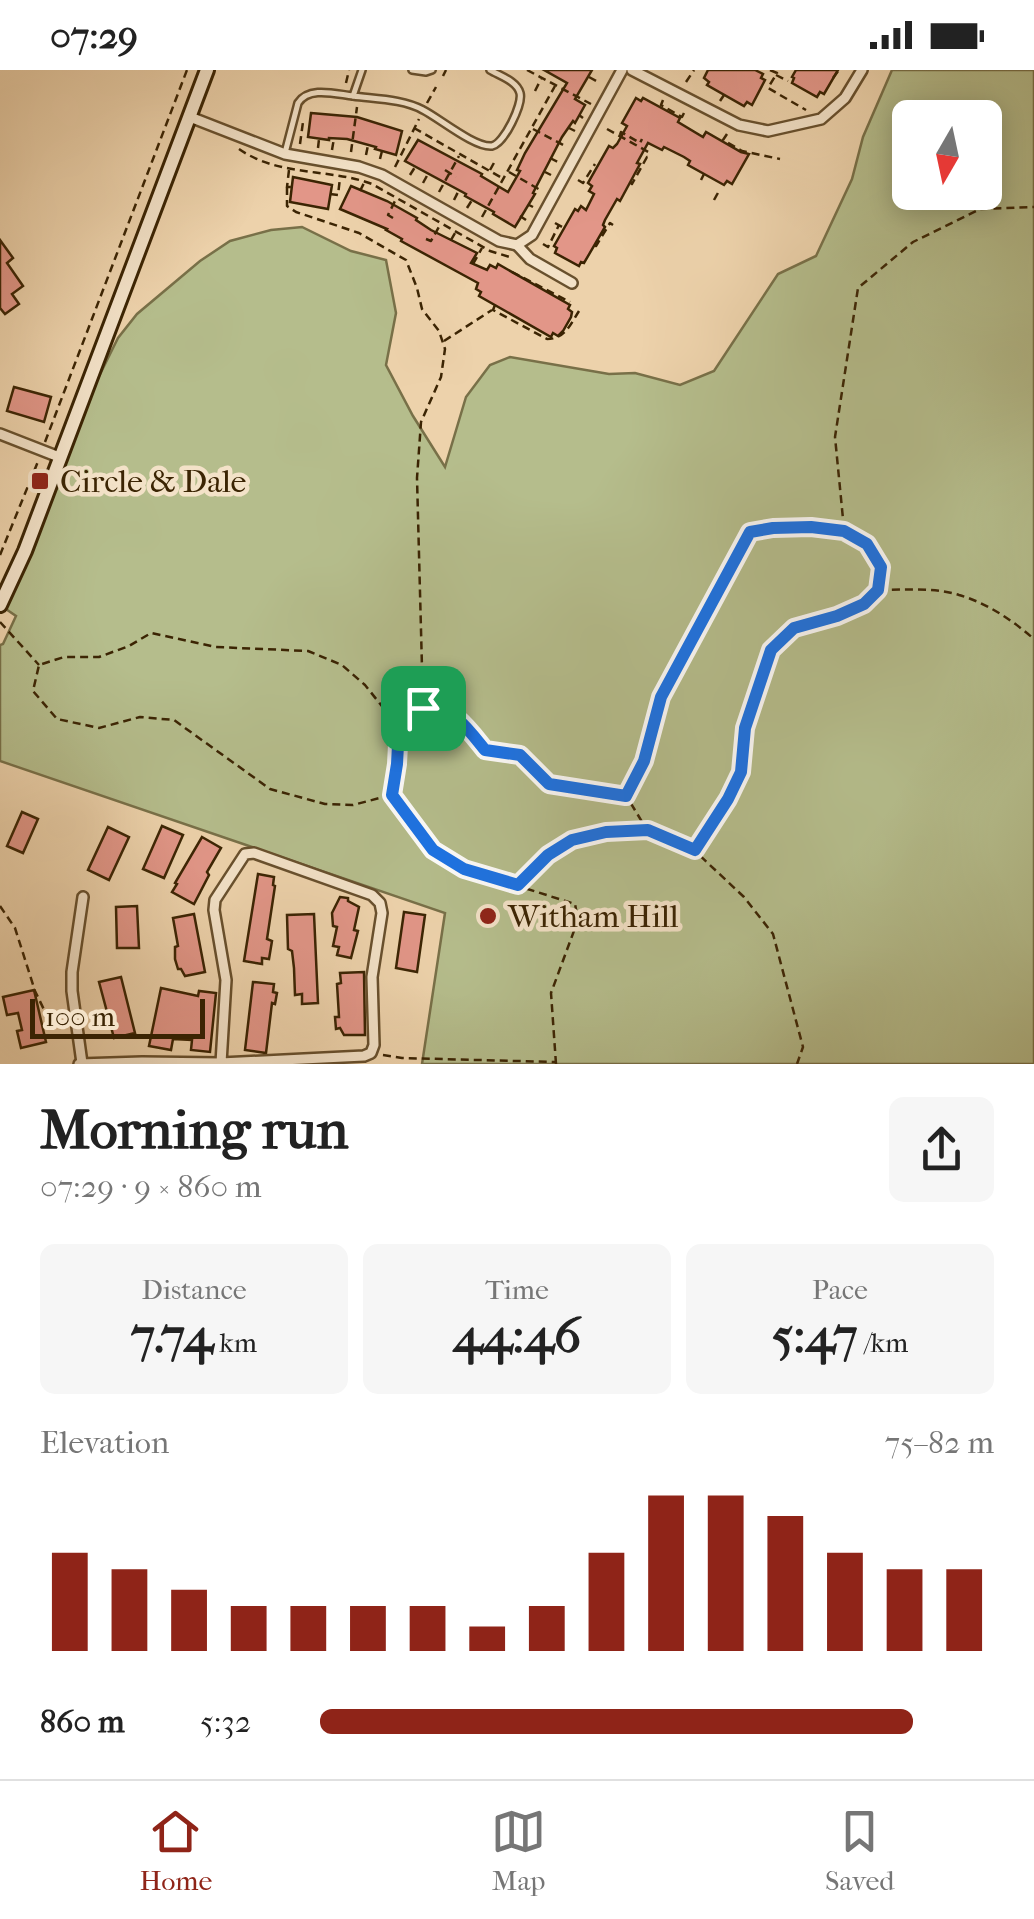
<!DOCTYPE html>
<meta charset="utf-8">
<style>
:root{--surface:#fff;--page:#f6f6f6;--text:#222;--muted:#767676;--line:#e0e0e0;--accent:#8f2418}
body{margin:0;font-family:"IM FELL French Canon",serif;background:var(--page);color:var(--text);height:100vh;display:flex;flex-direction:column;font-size:38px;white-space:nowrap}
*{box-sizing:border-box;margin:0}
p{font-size:32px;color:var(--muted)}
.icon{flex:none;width:55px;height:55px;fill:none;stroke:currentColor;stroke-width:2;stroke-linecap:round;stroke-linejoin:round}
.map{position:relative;height:994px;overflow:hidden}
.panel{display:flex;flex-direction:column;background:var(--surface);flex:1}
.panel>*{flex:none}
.needle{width:65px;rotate:189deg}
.buttons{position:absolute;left:892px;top:30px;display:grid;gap:20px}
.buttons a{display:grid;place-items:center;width:110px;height:110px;border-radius:15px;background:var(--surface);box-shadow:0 5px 25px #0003;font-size:50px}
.scale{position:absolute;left:30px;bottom:25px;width:175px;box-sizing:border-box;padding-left:10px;border:5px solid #3b2403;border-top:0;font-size:28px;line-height:35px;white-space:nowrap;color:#3b2403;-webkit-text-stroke:8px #f3e2c8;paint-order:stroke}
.pin{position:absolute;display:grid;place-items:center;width:85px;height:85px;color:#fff;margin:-42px;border-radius:20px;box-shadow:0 5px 15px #0006}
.round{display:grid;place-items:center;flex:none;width:105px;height:105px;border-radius:15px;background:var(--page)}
.summary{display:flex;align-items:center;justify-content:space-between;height:170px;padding:0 40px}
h1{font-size:55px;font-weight:700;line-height:75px}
.metrics{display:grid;grid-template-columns:repeat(3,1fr);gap:15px;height:170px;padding:10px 40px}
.metrics div{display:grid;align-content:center;border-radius:15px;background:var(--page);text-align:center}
.metrics b{font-size:50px;font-weight:700}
.metrics small{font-size:28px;font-weight:400}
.metrics p{font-size:28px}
.chart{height:280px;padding:20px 40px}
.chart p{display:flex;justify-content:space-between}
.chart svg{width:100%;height:180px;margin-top:10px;stroke:var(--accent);stroke-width:6}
ul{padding:0 40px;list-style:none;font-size:32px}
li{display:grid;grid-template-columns:160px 120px 1fr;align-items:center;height:75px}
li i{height:25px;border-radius:12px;background:var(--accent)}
.status{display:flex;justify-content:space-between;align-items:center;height:70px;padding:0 50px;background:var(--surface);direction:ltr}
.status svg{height:28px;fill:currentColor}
.menu{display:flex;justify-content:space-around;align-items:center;height:140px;border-top:2px solid var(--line);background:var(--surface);font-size:28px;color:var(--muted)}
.menu a{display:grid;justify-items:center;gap:5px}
.menu .current{color:var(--accent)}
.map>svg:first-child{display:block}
.green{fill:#b5bd8c;stroke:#787048;stroke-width:2.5;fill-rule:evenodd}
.building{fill:#e29688;stroke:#3b2403;stroke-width:2.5}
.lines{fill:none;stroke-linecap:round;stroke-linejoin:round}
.lane-casing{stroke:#68502d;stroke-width:10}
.street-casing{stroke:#68502d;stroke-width:14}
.secondary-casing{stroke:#3b2403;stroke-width:18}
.path{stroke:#3b2403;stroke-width:2.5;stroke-dasharray:8 5;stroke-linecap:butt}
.lane{stroke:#f3e2c8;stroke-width:5}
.street{stroke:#f3e2c8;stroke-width:9}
.secondary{stroke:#f3e2c8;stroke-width:12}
.route-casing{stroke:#fff;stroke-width:20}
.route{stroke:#1a73e8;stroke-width:12}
.poi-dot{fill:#8f2418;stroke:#f3e2c8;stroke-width:4}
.labels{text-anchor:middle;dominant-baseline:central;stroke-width:9;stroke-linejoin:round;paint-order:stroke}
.poi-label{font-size:32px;fill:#3b2403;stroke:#f3e2c8;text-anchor:start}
</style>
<div class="status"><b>07:29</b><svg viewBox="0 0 49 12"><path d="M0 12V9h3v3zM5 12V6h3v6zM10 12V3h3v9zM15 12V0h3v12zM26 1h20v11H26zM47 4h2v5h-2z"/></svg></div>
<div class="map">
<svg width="1034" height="994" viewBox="0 0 1034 994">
<rect width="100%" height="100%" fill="#edd2ab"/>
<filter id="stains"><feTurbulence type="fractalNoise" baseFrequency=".002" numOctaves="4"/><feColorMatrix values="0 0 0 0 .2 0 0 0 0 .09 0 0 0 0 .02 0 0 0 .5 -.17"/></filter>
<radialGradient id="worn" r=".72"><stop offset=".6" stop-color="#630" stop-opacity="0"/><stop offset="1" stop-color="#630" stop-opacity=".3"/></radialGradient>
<path class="green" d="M892 0H1034V994H422L445 843 0 691V575L3 574 16 546 0 535 59 387 118 268 137 244 200 191 230 171 271 160 302 157 351 181 386 190 396 243 386 295 413 346 445 397 466 327 490 295 510 287 609 304 635 303 680 315 714 301 778 204 816 186 852 109 863 67ZM910 48H985V122H910Z"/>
<g class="building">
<path d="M544 0H592L575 29 585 35 575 53 573 51 562 67 533 123 535 124 515 157 493 144 494 142 465 126 466 124 405 91 418 70 482 104 481 106 508 122 520 101 517 100 525 83 567 13Z"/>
<path d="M708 0H755L763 4 761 8 765 10 752 35 747 32 744 36 707 15 709 12 704 8Z"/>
<path d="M796 0H838L824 24 820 22 817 27 792 13 794 8 792 7Z"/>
<path d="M636 28 641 31 643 28 680 48 678 52 703 67 706 62 741 82 749 84 732 114 727 111 724 115 688 95 690 91 684 87 664 77 662 80 648 73 637 93 640 94 620 131 617 129 605 150 603 155 605 157 584 193 581 192 579 196 555 183 557 178 554 176 575 139 578 141 581 136 586 140 594 124 589 121 592 116 588 113 609 76 613 78 617 74 627 56 622 53Z"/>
<path d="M311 43 357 47 402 61 396 85 375 79 376 77 347 69 329 68V70L308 67Z"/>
<path d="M293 107 332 115 328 139 290 132Z"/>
<path d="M351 116 387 131 417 148 416 150 431 160 477 183 471 193 487 200 490 195 496 198 498 194 570 235 568 239 572 242 571 247 563 261 558 266 553 263 551 267 479 226 481 222 476 219 478 213 401 171 402 169 386 160 387 159 340 139Z"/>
<path d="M0 170 13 188 7 193 23 216 12 224 19 234 5 244 0 238Z"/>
<path d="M14 317 51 327 44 352 7 341Z"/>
<path d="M22 742 38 749 23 783 7 776Z"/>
<path d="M162 756 183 765 164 808 143 799Z"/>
<path d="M108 757 129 767 109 810 88 800Z"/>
<path d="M202 767 221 778 207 802 209 805 194 834 172 822 177 814 175 813Z"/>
<path d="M258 804 274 807 273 815 275 816 267 869 272 871 269 889 262 888V894L244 891Z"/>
<path d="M340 827 348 828V831L359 837 354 860 358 861 351 888 337 885 339 877 333 876 337 857 333 856 332 843Z"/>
<path d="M137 836 139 878H117L116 837Z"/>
<path d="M404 842 425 845 417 902 396 898Z"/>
<path d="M194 844 205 902 185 906 181 899H178L175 889V877L178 876 173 848Z"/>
<path d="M314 844 318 933 302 934V924L295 925 294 898 292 881 288 879 287 845Z"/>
<path d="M364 902 365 965H344L340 958 336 959 335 947H339L337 914 341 913 340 903Z"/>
<path d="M121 907 135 963 114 968 99 912Z"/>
<path d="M253 912 274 914 273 922 277 923 275 934 272 933 266 983 245 980Z"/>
<path d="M161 918 198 926 199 921 216 923 210 982 191 980 192 970 173 969 171 980 149 976Z"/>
<path d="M34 920 46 972 21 978 17 961 22 960 18 943 7 945 3 927Z"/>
</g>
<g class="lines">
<g class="lane-casing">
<g id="lane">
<path d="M362 0 353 26C375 29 403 29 423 40 439 48 475 78 492 76 504 74 523 34 520 23 517 11 500 6 490 0"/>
<path d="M412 0 426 2 432 0"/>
<path d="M285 83 298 33C309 16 335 24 353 26"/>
</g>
</g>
<g class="street-casing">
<g id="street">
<path d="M632 0 739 55 768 61 821 49 845 28 862 0"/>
<path d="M190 47 285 84 359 97 382 105 499 171 517 175 532 165 622 0"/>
<path d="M517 175 530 189 572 213"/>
<path d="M0 364 59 387"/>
<path d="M82 993 72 921V902L83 827"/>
<path d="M79 994 142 992 221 993 364 986 371 983 374 975 372 907 382 843 380 833 372 825 254 783 245 784 215 830 214 840 226 910 221 993"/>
</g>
</g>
<g class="secondary-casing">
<path id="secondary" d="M0 535 25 481 207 0"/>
</g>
<g class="path">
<path d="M527 0 591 34"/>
<path d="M770 0 777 3 768 18 806 40"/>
<path d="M776 5 788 11"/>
<path d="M443 6 446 0"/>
<path d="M589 7 600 13"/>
<path d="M833 8 839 0"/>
<path d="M686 12 694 0"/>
<path d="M346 13 349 0"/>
<path d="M535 21 541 9"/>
<path d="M663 30 661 35 682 47 685 41"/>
<path d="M720 31 724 25"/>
<path d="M427 33 436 17"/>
<path d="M579 45 583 48"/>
<path d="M414 58 502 108"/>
<path d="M569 58 575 61"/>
<path d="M533 59 567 77"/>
<path d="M607 59 652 84"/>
<path d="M727 64 723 70 742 81 780 89"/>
<path d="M620 65 621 62 640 73 642 69"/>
<path d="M300 74 303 52"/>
<path d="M318 78 319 69"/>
<path d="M239 79C279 107 329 98 372 114L490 181 513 188"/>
<path d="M332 80 334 68"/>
<path d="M351 82 357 37"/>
<path d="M366 85 368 75"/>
<path d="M550 88 558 92"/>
<path d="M380 89 382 81"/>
<path d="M395 97 419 49"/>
<path d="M289 100 287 117H292"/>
<path d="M445 100 456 107"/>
<path d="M490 100 495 91"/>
<path d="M509 102 542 121"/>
<path d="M545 102 551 105"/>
<path d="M410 105 415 97"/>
<path d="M578 110 583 113 595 94"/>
<path d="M701 110 704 104"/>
<path d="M630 112 632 114 647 87 650 88"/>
<path d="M423 113 429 102"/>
<path d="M287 117V136L296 142 359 163 406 190 417 218 422 239 439 261 445 279 441 307 421 352 417 408 423 636"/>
<path d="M360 121 364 113"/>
<path d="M439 122 459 86"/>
<path d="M330 124 338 125 340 108"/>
<path d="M454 130 459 120"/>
<path d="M714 130 719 121"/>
<path d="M529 135 533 137"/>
<path d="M467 138 472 130"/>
<path d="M520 146 526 150"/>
<path d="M482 147 555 16"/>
<path d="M393 148 388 145 396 129"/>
<path d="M555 153 564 158"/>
<path d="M426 169 431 171 440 155"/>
<path d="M451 170 455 163"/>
<path d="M543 174 548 177 559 155"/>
<path d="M595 175 596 176 610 153 613 155"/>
<path d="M473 194 482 178"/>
<path d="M512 202 570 232"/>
<path d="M495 235 493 240 547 269C565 269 570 255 579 241"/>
<path d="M444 271 492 240"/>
<path d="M45 372 187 0"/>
<path d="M844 459 835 367 858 218 913 172 980 139 1034 137"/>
<path d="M0 485 39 389"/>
<path d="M879 520C904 520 934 517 959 525 987 533 1012 550 1034 569"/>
<path d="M0 552 39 595"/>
<path d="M391 725 353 735 325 734 270 719 174 650 140 647 99 658 57 649 33 621 39 595 64 587H99L129 576 151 563 216 577 308 581 342 595 365 615 397 655"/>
<path d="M627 726 645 691 661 627 750 462C782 456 843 449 868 475 871 479 873 484 876 489 881 497 882 507 879 517 866 551 792 545 770 582 760 598 747 642 744 662 743 674 744 688 741 700 735 728 711 755 696 779"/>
<path d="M518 815C565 768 579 762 646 760"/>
<path d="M0 836 15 858 35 921 48 948 67 957"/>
<path d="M383 985 402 988 555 992"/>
<path d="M556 994 551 923 578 850 575 834 464 799 433 780 392 725 397 694 399 656C407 649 416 640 426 638 450 632 472 664 485 680L520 685 549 714 627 727 647 760 695 781 744 827 773 864 803 977 797 994"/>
</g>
<use href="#lane" class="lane"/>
<use href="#street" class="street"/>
<use href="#secondary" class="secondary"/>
</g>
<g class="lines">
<g class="route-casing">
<path id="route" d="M811 457 844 461 867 474 881 497 878 520 864 534 837 546 794 558 771 580 745 658 741 702 728 729 695 780 648 760 606 762 572 770 548 785 518 815 464 799 433 780 392 725 397 694 399 656C407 649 416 640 426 638 450 632 472 664 485 680L520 685 549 714 626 726 644 691 661 627 750 462 773 458Z"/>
</g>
<use href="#route" class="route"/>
</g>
<g class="poi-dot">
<rect x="30" y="401" width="20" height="20" rx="5"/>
<circle cx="488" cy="846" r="10"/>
</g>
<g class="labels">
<g class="poi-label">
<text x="60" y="411">Circle &amp; Dale</text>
<text x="508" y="846">Witham Hill</text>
</g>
</g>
<rect width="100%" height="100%" filter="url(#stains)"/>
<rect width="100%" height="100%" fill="url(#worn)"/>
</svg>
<div class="buttons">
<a><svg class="needle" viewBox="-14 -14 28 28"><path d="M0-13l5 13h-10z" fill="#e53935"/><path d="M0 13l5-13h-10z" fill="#767676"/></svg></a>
</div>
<div class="scale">100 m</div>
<div class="pin" style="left:423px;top:638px;background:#1e9e55"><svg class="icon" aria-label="arrive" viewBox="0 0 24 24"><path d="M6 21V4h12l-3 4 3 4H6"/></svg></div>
</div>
<section class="panel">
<div class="summary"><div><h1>Morning run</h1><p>07:29 · 9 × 860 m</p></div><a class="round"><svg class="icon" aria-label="share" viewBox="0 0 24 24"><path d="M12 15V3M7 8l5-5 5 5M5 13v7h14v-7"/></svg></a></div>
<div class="metrics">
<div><p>Distance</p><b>7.74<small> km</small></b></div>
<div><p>Time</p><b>44:46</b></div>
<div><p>Pace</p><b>5:47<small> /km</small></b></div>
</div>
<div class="chart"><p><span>Elevation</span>75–82 m</p>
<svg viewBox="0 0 160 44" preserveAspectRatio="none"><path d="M5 44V20M15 44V24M25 44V29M35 44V33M45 44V33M55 44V33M65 44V33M75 44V38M85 44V33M95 44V20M105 44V6M115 44V6M125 44V11M135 44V20M145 44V24M155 44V24"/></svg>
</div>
<ul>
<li><b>860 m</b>5:32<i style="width:88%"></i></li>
</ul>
</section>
<nav class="menu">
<a class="current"><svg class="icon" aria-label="home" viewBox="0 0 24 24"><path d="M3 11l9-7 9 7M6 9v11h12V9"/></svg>Home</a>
<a><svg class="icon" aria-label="map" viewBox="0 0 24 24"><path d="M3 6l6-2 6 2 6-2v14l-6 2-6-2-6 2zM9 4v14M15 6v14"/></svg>Map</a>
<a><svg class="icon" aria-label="saved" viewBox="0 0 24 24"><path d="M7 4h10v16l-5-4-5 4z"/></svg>Saved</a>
</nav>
